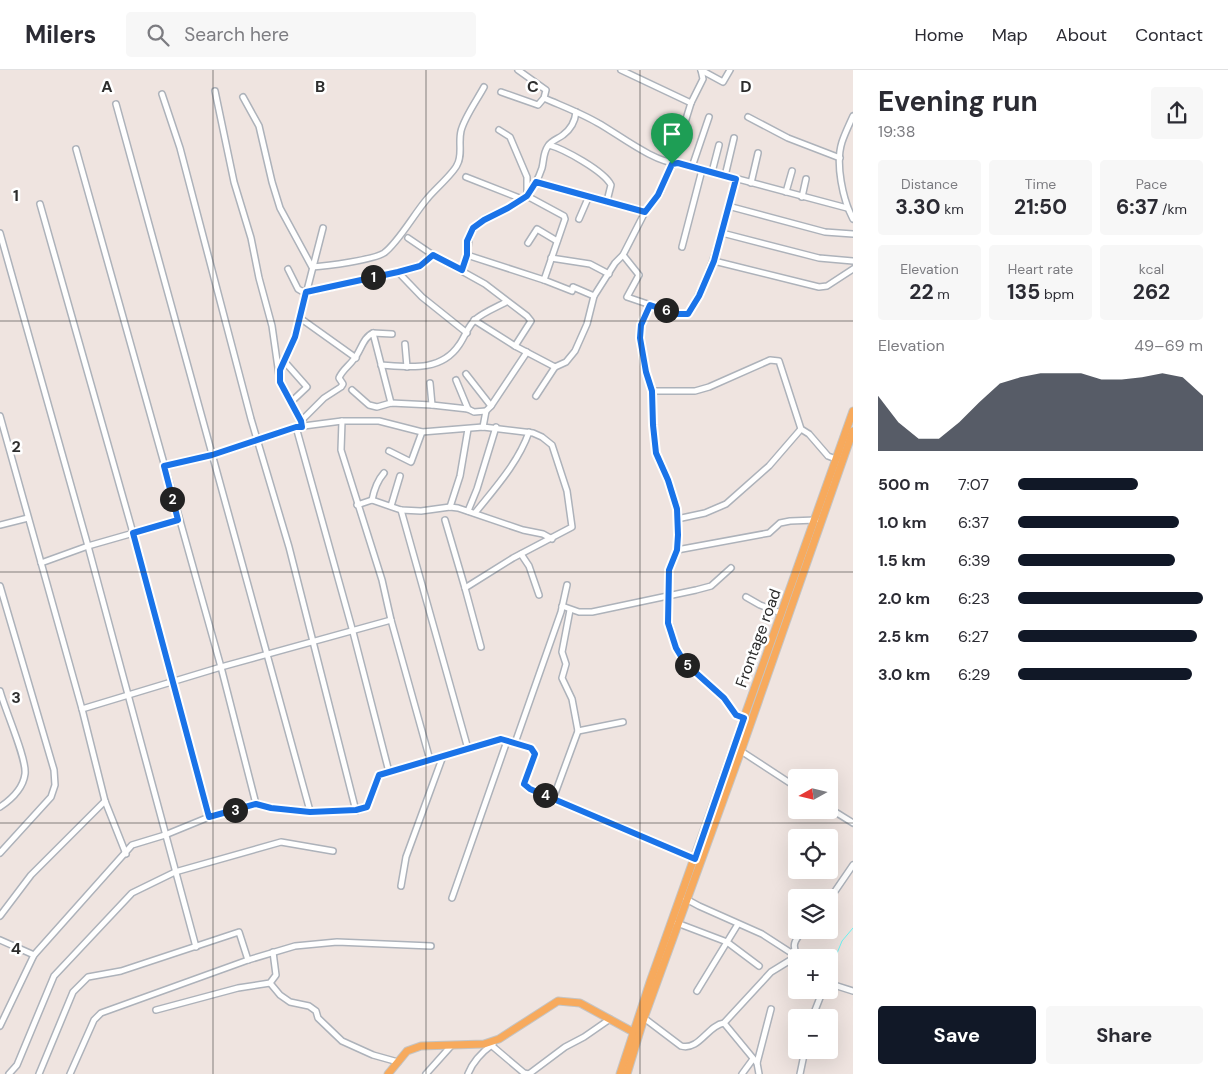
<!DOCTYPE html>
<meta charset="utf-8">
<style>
:root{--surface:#fff;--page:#f7f7f7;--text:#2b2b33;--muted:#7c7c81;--line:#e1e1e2;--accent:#111827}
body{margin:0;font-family:"DM Sans",sans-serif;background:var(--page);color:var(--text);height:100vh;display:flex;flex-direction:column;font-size:19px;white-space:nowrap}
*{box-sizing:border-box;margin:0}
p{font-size:16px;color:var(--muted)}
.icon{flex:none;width:28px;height:28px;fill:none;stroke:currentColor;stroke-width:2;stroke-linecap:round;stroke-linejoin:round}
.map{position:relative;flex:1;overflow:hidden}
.details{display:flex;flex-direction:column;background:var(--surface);width:375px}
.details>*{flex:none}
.needle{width:32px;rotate:262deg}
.controls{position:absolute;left:788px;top:699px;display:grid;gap:10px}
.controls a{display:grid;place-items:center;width:50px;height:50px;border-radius:5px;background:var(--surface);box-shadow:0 5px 20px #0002;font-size:25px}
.pin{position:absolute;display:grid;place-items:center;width:42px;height:42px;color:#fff;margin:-51px -21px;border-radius:50% 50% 50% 0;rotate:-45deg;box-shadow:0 0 5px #0007}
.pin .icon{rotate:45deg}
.km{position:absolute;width:25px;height:25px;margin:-12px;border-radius:50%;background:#222;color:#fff;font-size:14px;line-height:25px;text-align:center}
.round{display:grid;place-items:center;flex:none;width:52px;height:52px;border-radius:5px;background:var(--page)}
.head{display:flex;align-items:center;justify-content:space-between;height:85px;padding:0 25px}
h1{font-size:28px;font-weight:700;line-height:38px}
.metrics{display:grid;grid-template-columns:repeat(3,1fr);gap:8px;height:85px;padding:5px 25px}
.metrics div{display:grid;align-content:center;border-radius:5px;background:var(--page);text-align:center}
.metrics b{font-size:21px;font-weight:700}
.metrics small{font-size:14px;font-weight:400}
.metrics p{font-size:14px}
.chart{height:140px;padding:10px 25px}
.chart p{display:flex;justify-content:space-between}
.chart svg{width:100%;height:90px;margin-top:5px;fill:var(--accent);opacity:.7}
.primary-button{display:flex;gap:10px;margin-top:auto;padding:10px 25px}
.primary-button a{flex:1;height:58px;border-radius:5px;background:var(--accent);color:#fff;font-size:20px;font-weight:700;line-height:58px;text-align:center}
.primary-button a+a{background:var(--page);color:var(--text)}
ul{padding:0 25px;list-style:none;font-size:16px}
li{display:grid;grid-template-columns:80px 60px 1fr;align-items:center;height:38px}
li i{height:12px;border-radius:6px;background:var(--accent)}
header{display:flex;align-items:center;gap:30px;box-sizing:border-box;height:70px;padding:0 25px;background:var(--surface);border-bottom:1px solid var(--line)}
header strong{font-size:24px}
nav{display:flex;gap:28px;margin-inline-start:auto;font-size:18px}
.search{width:350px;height:45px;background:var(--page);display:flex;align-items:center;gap:12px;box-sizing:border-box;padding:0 18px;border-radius:5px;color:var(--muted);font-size:19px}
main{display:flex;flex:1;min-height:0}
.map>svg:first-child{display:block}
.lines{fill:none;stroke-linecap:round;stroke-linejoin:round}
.stream{stroke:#6ff4f4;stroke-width:1}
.minor-casing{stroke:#adb2ba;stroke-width:8}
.major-casing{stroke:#c4c4c4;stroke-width:9}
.minor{stroke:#fff;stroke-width:5}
.major{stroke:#f7aa5d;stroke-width:7}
.route-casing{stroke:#fff;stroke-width:10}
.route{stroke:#1a73e8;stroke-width:6}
.grid{fill:none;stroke:#2d2d2d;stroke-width:1;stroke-opacity:0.55}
.labels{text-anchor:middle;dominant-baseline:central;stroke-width:5;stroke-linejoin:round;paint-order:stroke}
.street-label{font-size:16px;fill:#2d2d2d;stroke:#fff}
.grid-label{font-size:16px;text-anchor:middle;font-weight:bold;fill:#2d2d2d;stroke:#fff;stroke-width:5;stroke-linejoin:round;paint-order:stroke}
</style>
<header>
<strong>Milers</strong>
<div class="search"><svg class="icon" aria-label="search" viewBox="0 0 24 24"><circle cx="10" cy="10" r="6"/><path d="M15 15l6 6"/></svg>Search here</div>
<nav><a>Home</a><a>Map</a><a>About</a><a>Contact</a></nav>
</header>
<main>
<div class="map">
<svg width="853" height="1004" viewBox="0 0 853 1004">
<rect width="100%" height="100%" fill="#efe4e0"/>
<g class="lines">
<path class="stream" d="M829 903 842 871 853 858"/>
<g class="minor-casing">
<g id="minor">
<path d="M621 0 691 33"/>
<path d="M701 0 723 12 730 0"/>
<path d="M215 21 234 112 251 168 259 208 272 256 280 312 301 351V357"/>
<path d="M501 22 538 35 544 28 546 20 518 0"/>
<path d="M162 24 180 78 251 349 289 477 356 741"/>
<path d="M243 27 259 56 272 112 280 138 312 197C327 196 373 190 384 183 398 173 414 144 427 129 434 120 453 104 457 95 463 85 458 73 461 61 464 48 477 30 484 17"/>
<path d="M544 28C562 36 581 43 598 53 618 64 656 94 678 93L847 138"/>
<path d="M116 34 310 741"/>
<path d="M853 46C849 55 845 63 842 72 835 94 843 130 853 149"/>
<path d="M748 47 788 68 840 88"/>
<path d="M549 75C564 79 604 101 611 115L607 131"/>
<path d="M76 79 221 597 256 734"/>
<path d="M692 97 709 47"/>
<path d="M712 102 719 75"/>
<path d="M725 106 734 68"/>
<path d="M466 107 522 129"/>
<path d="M536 112 645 142"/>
<path d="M751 113 758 83"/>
<path d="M786 122 792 101"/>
<path d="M802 127 806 109"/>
<path d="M40 134 133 463 209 747"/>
<path d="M728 136 825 162 853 164"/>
<path d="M579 149 589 126"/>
<path d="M0 163 88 476 196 877"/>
<path d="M722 163 819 188 853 191"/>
<path d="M408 168 433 185 485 214 527 246 531 251 515 276"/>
<path d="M528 173 537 159 557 171"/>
<path d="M682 177 702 100"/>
<path d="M467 185 544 210 565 149 564 146 527 126V107L510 67 499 60"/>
<path d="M623 185 639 205 627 227 677 244H688C715 199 722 158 736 109"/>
<path d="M551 188 590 194 609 204"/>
<path d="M714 191 819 217 827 216 853 199"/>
<path d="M288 199 298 219 305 223 398 202 421 196 433 185"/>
<path d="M462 200C463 195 466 190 467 186 469 176 467 169 472 160 483 143 513 141 527 125 534 117 539 107 542 98 544 90 543 83 548 76 552 70 558 69 563 65 571 59 575 52 576 42"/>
<path d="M398 202 422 227 467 263"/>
<path d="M544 210 572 221 573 217 594 226"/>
<path d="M650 235 641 255 640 268 646 302 652 321 653 355 656 383 668 410 677 439 678 465 677 480 669 500V553L676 578 685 593 724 628 736 645 744 648"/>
<path d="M300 248 356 288"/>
<path d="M474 250 515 276 555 297"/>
<path d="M373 263 392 264"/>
<path d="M405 274 407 297"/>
<path d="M284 291 307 317 291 332"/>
<path d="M381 295C409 297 441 302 459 275 465 267 468 255 476 249 484 242 497 237 506 232"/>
<path d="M280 299 295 267 323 158"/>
<path d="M466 304 491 336"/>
<path d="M456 310 468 339"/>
<path d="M430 313 432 335"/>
<path d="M352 320 369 335 377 337 391 333 432 335 468 339 474 342 486 341"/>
<path d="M652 321H695L709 317 770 290 779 291 801 359 809 364 828 386 836 389"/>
<path d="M536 326 555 297 566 292 575 281 587 254 594 226 615 193 623 185 645 142 659 125 672 94 691 33 703 9 701 0"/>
<path d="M0 346 82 639"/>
<path d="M301 351 324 328 341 317 343 314 339 308C342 300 349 296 354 289 361 281 363 267 373 263L391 333"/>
<path d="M342 351 341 380 382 510 391 550 430 690"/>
<path d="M296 357 353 562 389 702"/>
<path d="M483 357 486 341 491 336 527 282"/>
<path d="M389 381 411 392 422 362"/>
<path d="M164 396 212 385 257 371 296 357 342 351H379L422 362 483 357 533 363 542 367 552 375 567 421 572 457 513 488 465 518 481 577"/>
<path d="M372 430C374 420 377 411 384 403"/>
<path d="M357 435 372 430 401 440 421 441 450 437 458 438 523 460 543 464 552 469"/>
<path d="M391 436 400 406"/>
<path d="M450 437 460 406 468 359"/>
<path d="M401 440 468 679"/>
<path d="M468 441 477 419 496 357"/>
<path d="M475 443C495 418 518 393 529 362"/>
<path d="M677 449 705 443 726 434 769 396 801 359"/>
<path d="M445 450 465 518"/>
<path d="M0 455 28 448"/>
<path d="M677 480 769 463 780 453 790 451 816 450"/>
<path d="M521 484 529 496 539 525"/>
<path d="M41 493 88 476 179 450"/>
<path d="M0 516 54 700 55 715 51 727 0 783"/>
<path d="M746 527 760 535 781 543"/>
<path d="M562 536 579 542H592L696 520 711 516 731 498"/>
<path d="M0 621C5 640 27 689 25 704 23 719 12 729 0 737"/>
<path d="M578 661 623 652"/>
<path d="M515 673 561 542 567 515"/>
<path d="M741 681 796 717"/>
<path d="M553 729 578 661 572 629 562 608 566 594 562 582 570 540"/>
<path d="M829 738 853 753"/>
<path d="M126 784 105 731 82 639 221 597 391 550"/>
<path d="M401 816 406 787 443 686"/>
<path d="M452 828 507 671"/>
<path d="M686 829 699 836 762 864 796 886"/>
<path d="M829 830 853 795"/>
<path d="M0 846 31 805 105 731"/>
<path d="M677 853 727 872 759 896"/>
<path d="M0 870 34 885"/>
<path d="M829 911 834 915 853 921"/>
<path d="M270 913 280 925 290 932 309 936 316 941 318 948 342 971 373 985 398 992"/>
<path d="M697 921 738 854"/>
<path d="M156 940 238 918 270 913 276 905 273 882"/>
<path d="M644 948 681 976C699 981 708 955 724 953L771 902 797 886C791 873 796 870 803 860"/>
<path d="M812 948 823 920"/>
<path d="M724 953 757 993 759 1004"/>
<path d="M0 956 34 885 132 775 165 765 209 747 256 734 271 738 310 741H356L367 737 379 705 501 669 531 678 535 684 524 714 530 719 696 789"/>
<path d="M491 975 524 1003 529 1004 565 977 584 967 610 949"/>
<path d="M757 993 771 939"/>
<path d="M9 1004 17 995 54 906 132 823 175 802 281 772 333 781"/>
<path d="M39 1004 73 922 88 907 121 901 239 862 248 890"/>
<path d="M70 1004 94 950 101 943 248 890 295 876 337 872 431 876"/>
<path d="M426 1004 451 976"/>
<path d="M468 1004C473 991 482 982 493 974"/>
<path d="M742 1004 753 989"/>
<path d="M800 1004 805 980"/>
</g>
</g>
<g class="major-casing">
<g id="major">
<path d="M388 1004 407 981 421 976 484 974 499 969 558 931 580 933 635 963"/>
<path d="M620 1004 650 912 853 341"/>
<path d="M627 1004 644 948 741 681 853 361"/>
</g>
</g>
<use href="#minor" class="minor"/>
<use href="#major" class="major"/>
</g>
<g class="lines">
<g class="route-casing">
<path id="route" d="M678 93 736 109 714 191 699 226 688 244H676L650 235 641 255 640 268 646 302 652 321 653 355 656 383 668 410 677 439 678 465 677 480 669 500 668 553 676 578 685 593 724 628 736 645 744 648 695 789 530 719 524 714 535 684 531 678 501 669 379 705 367 737 356 740 310 742 271 738 256 734 209 747 133 463 178 450 164 396 212 385 296 357H302L301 351 280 312V300L295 267 306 222 398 202 420 196 433 185 462 200 467 185V171L473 158 484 150 508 138 527 126 536 112 645 142 658 125 672 94Z"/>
</g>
<use href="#route" class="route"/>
</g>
<path class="grid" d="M213 0V1004M426 0V1004M640 0V1004M0 251H853M0 502H853M0 753H853"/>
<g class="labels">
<g class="street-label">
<text transform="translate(758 568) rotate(-70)">Frontage road</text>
</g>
</g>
<g class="grid-label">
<text x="107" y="22">A</text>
<text x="320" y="22">B</text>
<text x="533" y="22">C</text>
<text x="746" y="22">D</text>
<text x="16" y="131">1</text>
<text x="16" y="382">2</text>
<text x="16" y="633">3</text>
<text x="16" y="884">4</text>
</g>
</svg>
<div class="controls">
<a><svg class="needle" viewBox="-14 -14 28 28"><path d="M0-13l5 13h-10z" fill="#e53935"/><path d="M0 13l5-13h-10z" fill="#7c7c81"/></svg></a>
<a><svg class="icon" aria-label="locate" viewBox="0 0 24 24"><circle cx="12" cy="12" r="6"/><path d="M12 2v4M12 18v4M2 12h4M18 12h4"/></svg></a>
<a><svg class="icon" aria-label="layers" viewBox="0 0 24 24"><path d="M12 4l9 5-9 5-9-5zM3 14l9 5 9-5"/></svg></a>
<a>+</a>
<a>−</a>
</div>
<div class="pin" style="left:672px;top:94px;background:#1e9e55"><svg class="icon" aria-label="arrive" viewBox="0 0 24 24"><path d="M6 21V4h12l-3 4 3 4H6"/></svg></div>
<b class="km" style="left:373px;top:207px">1</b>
<b class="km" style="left:172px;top:429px">2</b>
<b class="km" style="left:235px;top:740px">3</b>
<b class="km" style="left:545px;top:725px">4</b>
<b class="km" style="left:687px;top:595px">5</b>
<b class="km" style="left:666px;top:240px">6</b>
</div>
<section class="details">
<div class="head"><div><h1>Evening run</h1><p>19:38</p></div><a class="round"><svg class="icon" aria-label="share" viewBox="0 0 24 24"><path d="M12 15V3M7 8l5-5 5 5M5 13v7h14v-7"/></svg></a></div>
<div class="metrics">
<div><p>Distance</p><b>3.30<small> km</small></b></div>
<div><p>Time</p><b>21:50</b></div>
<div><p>Pace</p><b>6:37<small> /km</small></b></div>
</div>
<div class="metrics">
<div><p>Elevation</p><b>22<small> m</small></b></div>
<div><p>Heart rate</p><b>135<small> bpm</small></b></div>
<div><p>kcal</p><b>262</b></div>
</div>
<div class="chart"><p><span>Elevation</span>49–69 m</p>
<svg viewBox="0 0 160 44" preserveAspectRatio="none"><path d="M0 44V17L10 30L20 38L30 38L40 30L50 20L60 11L70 8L80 6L90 6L100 6L110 9L120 9L130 8L140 6L150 8L160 17V44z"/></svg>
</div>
<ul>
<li><b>500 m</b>7:07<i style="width:65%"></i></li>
<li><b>1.0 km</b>6:37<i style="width:87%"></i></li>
<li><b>1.5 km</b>6:39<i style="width:85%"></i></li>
<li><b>2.0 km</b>6:23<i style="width:100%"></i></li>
<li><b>2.5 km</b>6:27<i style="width:97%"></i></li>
<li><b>3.0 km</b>6:29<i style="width:94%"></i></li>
</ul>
<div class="primary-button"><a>Save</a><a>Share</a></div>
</section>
</main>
